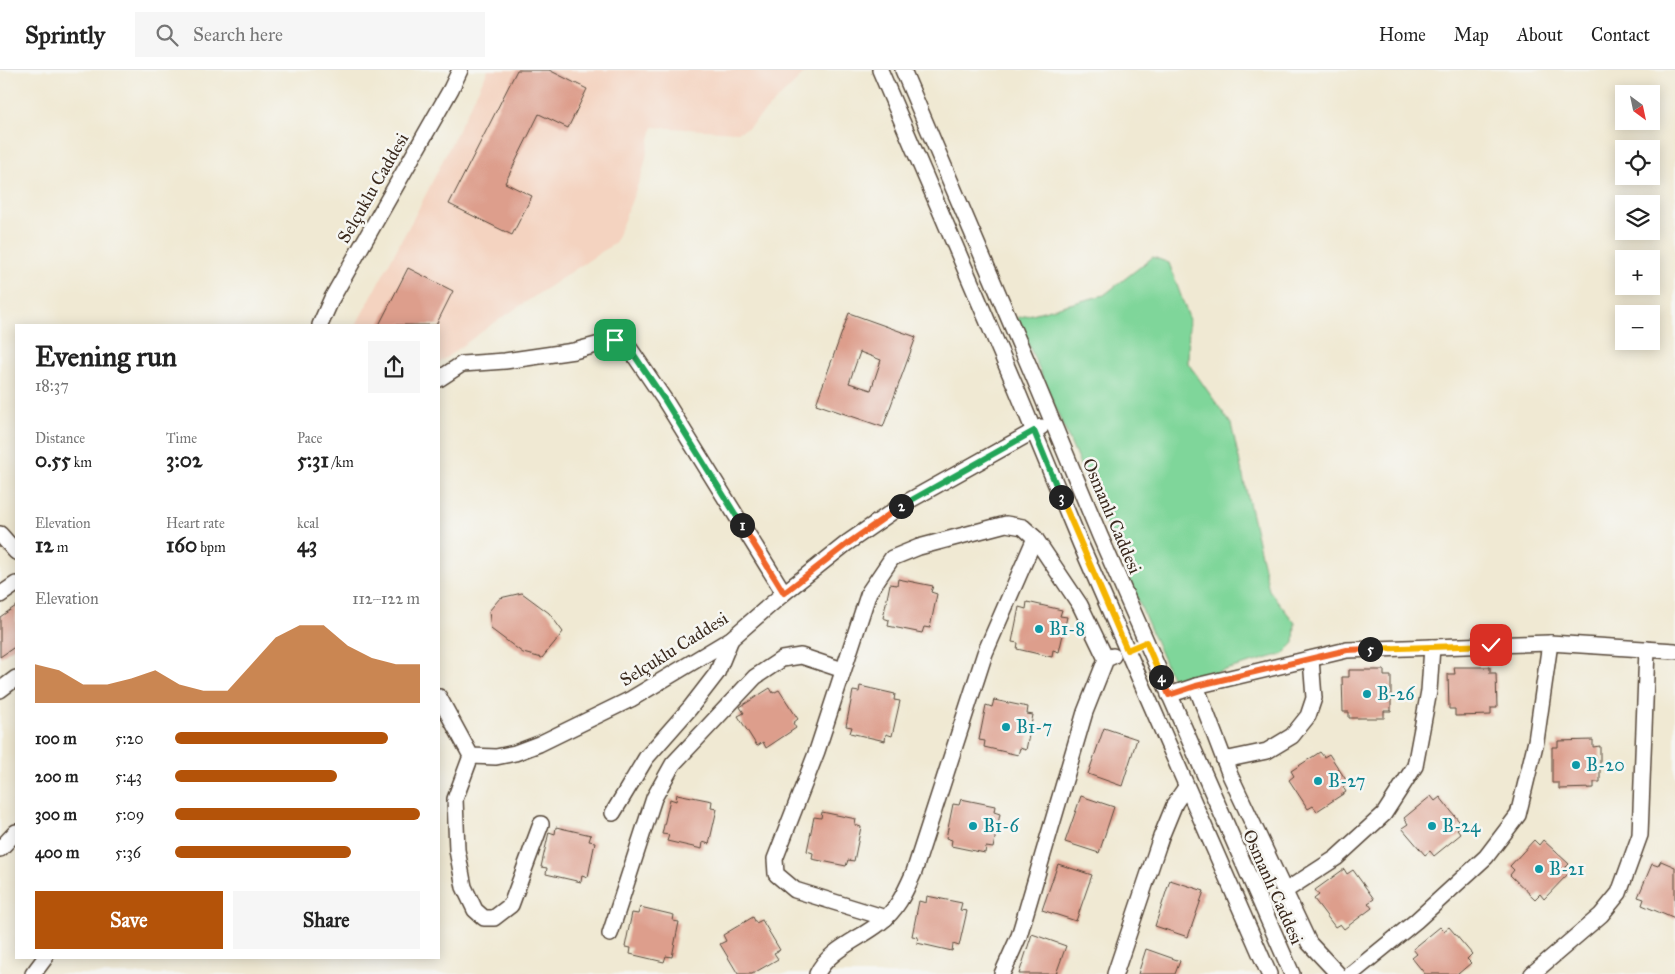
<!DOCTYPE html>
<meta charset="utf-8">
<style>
:root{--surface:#fff;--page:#f6f6f6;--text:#222;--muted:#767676;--line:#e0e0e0;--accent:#b45309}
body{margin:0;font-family:"IM FELL Great Primer",serif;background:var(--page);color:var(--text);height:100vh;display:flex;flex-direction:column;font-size:19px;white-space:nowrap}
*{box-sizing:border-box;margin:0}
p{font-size:16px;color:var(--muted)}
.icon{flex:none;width:28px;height:28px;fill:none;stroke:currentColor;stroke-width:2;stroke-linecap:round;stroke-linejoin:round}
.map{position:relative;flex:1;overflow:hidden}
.panel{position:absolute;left:15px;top:254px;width:425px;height:635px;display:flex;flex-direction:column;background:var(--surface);border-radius:0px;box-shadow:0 2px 12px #0003}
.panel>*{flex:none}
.needle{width:32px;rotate:147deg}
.tools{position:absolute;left:1615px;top:15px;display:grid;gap:10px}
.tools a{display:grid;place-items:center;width:45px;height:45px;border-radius:0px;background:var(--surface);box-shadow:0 2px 12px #0003;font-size:25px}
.pin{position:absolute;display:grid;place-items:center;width:42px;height:42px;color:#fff;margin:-21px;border-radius:10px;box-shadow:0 2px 8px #0006}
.km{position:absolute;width:25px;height:25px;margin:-12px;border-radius:50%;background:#222;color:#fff;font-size:14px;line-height:25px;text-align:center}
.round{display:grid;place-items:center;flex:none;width:52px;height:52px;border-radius:0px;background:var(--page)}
.headline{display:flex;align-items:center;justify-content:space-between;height:85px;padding:0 20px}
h1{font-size:28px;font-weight:800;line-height:38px}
.figures{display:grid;grid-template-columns:repeat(3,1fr);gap:8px;height:85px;padding:5px 20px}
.figures div{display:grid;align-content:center}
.figures b{font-size:21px;font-weight:800}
.figures small{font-size:14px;font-weight:400}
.figures p{font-size:14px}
.chart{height:140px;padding:10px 20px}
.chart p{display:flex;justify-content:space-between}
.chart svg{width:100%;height:90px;margin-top:5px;fill:var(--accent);opacity:.7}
.button{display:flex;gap:10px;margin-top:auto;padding:10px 20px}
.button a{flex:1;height:58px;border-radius:0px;background:var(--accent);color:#fff;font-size:20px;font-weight:800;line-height:58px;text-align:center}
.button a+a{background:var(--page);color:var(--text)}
ul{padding:0 20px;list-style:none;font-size:16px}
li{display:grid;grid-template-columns:80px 60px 1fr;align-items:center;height:38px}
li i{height:12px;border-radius:6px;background:var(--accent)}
header{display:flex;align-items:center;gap:30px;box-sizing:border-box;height:70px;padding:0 25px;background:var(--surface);border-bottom:1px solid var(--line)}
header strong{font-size:24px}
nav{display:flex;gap:28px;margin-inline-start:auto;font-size:18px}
.search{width:350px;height:45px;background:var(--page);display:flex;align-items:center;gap:12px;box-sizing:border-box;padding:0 18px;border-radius:0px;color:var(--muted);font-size:19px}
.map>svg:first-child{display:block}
.built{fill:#f4d3c0}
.green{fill:#7fd69a;stroke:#5d805c}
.building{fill:#dd9e8c;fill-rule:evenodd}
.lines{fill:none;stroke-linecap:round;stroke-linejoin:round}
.minor-casing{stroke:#564739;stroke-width:18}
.minor{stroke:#fff;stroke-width:15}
.split-1-casing{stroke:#fff;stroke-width:10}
.split-2-casing{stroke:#fff;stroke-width:10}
.split-3-casing{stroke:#fff;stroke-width:10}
.split-4-casing{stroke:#fff;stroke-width:10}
.split-5-casing{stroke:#fff;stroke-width:10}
.split-6-casing{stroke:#fff;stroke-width:10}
.split-1{stroke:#22a559;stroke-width:6}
.split-2{stroke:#f0652b;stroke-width:6}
.split-3{stroke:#22a559;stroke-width:6}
.split-4{stroke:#f5b400;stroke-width:6}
.split-5{stroke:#f0652b;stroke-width:6}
.split-6{stroke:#f5b400;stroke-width:6}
.culture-dot{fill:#0f9aa8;stroke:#f6f6f2;stroke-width:2}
.labels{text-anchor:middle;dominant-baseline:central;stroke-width:5;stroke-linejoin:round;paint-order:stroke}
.street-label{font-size:18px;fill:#3b2a1e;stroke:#f6f6f2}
.culture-label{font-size:18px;fill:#0d838f;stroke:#f6f6f2;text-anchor:start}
</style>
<header>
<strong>Sprintly</strong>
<div class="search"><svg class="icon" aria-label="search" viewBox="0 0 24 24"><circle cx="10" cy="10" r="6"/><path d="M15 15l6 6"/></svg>Search here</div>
<nav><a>Home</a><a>Map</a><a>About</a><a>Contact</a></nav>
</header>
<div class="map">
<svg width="1675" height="904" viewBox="0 0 1675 904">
<rect width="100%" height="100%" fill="#f6f6f2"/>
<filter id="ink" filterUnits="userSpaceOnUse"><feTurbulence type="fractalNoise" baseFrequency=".02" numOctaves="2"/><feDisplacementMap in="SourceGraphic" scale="10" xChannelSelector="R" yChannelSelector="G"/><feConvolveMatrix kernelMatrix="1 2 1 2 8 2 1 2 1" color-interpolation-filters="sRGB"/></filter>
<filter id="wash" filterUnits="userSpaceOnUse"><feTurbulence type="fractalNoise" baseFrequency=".0096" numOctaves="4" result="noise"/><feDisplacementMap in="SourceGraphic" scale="20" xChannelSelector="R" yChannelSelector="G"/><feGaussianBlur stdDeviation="1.12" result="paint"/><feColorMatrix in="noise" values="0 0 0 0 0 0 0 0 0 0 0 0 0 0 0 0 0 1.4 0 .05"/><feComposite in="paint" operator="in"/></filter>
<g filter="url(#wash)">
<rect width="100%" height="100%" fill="#f0e9d3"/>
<path class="built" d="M488 0H808L748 58 738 62 653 57 642 104 615 173 491 255 439 293V255H356L420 136Z"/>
<path class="green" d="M1153 187 1169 193 1189 248 1188 293 1231 354 1269 520 1295 553 1294 573 1283 584 1174 614 1017 248 1104 225Z"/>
<g id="blocks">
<g class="building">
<path d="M517 0H549L587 19 568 58 539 44 505 113 532 126 512 165 449 134Z"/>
<path d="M408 198 453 221 436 255H379Z"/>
<path d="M849 243 916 267 883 357 816 334ZM860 282 881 290 871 320 849 313Z"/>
<path d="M898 509 933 516 931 522 937 524 930 558 924 557 922 563 888 556 889 550 883 548 890 514 897 515Z"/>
<path d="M522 523 549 543 563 562 542 588 523 583 491 559 489 541 500 528Z"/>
<path d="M1027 532 1062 540 1060 546 1067 547 1059 582 1053 580 1052 587 1017 579 1018 573 1012 572 1019 537 1026 539Z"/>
<path d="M16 536V576L0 587V547Z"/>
<path d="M1454 597H1490V603H1496L1497 638H1491V645L1455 646V639H1449L1448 604H1455Z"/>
<path d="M1349 600H1384V606H1391V641H1384V648H1349V642H1343L1342 607H1349Z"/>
<path d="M860 616 895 624 894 630 900 631 892 666 886 664 885 671 850 663 852 657 846 656 853 621 859 622Z"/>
<path d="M770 618 773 623 779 620 798 649 793 653 796 658 766 678 763 672 757 676 738 646 744 643 740 637Z"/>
<path d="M994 630 1028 637 1027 644 1033 645 1026 680 1020 678 1018 685 984 677 985 671 979 670 986 635 992 637Z"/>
<path d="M1104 658 1137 669 1122 716 1088 704Z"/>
<path d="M1593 670V677L1600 676V712H1594V718L1559 719V713H1552V677H1558V671Z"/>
<path d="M1320 682 1324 687 1329 684 1348 713 1343 717 1346 722 1317 741 1313 736 1308 739 1289 710 1294 706 1291 701Z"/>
<path d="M677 724 712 731 711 738 717 739 709 774 703 772 702 779 667 771 669 765 662 764 670 729 676 731Z"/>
<path d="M1081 726 1114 737 1099 783 1065 772Z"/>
<path d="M1431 726 1435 731 1440 727 1462 755 1457 759 1461 764 1434 786 1430 781 1425 785 1402 758 1408 754 1404 748Z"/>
<path d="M961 729 995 736 994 742 1000 744 993 778 986 777 985 783 951 776 952 770 946 768 953 734 959 735Z"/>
<path d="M822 742 856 749 855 755 861 757 854 791 848 790 846 796 812 789 813 783 807 781 814 747 821 748Z"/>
<path d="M556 757 591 765 589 771 595 772 588 807 582 805 581 812 546 804 547 798 541 797 549 762 555 764Z"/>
<path d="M1534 770 1539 775 1543 770 1569 794 1564 799 1569 803 1544 829 1540 824 1535 829 1510 805 1514 800 1510 796Z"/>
<path d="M1661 791 1675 797V849L1642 835 1644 829 1638 827 1652 794 1658 796Z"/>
<path d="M1058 794 1092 805 1076 851 1042 840Z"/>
<path d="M1344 799 1347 804 1353 800 1374 829 1368 833 1372 838 1344 859 1340 854 1335 857 1314 829 1319 825 1315 820Z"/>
<path d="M1170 810 1204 821 1188 867 1155 856Z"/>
<path d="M927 826 962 833 960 840 967 841 959 876 953 874 952 881 917 873 918 867 912 866 919 831 926 833Z"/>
<path d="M640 837 674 845 673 851 679 852 672 887 666 886 664 892 630 884 631 878 625 877 632 843 638 844Z"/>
<path d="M753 847 756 853 762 850 780 880 774 883 778 889 752 904H738L720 874 726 871 723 865Z"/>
<path d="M1440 857 1444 861 1449 857 1472 884 1467 889 1471 893 1458 904H1425L1412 888 1417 884 1413 879Z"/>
<path d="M1032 864 1066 876 1056 904H1019Z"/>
<path d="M1146 879 1180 891 1175 904H1138Z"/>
</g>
</g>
</g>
<g filter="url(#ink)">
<use href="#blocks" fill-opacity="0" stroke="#564739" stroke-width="1"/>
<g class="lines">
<g class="minor-casing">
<g id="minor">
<path d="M880 0 1016 318 1081 475 1269 904"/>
<path d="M903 0 1035 310 1100 466 1292 904"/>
<path d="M320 255 332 228 451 19 460 0"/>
<path d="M439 309 462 294 505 291 574 281 615 270 628 276 664 329 784 523"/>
<path d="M0 464 16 482"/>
<path d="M0 525 16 514"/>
<path d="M1196 616 1230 705 1309 873 1338 904"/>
<path d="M0 620 16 608"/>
<path d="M1169 625 1196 616 1347 580 1550 573 1675 581"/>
<path d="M439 627 471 686 496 687 515 683 539 674 631 629 731 569 784 523 847 473 905 433 1041 357"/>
<path d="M471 686 455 729 457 780 464 817 475 840 484 848H494L511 835 541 754"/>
<path d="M1224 690 1267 681 1292 666 1308 646 1314 628 1311 589"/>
<path d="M613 743 646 688 690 638 717 603 731 569"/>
<path d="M0 779 16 762"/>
<path d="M1285 821 1336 788 1384 744 1415 696 1429 621 1432 577"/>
<path d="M886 848 795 820 776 804 775 789 817 681 869 522 892 488 919 477 1006 454 1023 457 1035 468 1080 535 1106 589"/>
<path d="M610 864 654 728 673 694 755 607 782 589 801 586 843 600"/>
<path d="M33 904 45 888"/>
<path d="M817 904C828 880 860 869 880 853 898 839 905 822 914 802L985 583 1035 468"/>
<path d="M1002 904 1019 866 1085 642 1106 589 1113 586"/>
<path d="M1115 904 1161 767 1175 733 1186 717"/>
<path d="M1351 904 1416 851 1486 787 1518 745 1536 671 1550 573"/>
<path d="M1532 904 1601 845 1619 823 1640 765 1647 579"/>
</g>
</g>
<use href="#minor" class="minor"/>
</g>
</g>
<g class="lines" filter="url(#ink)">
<g class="split-1-casing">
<path id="split-1" d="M615 270 628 276 664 329 742 455"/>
</g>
<g class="split-2-casing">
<path id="split-2" d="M742 455 784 523 847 474 901 436"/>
</g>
<g class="split-3-casing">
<path id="split-3" d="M901 436 1034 361 1061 427"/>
</g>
<g class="split-4-casing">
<path id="split-4" d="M1061 427 1127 580 1146 572 1161 607"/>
</g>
<g class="split-5-casing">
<path id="split-5" d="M1161 607 1169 625 1196 616 1347 580 1370 579"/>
</g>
<g class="split-6-casing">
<path id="split-6" d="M1370 579 1491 575"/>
</g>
<use href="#split-1" class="split-1"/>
<use href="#split-2" class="split-2"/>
<use href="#split-3" class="split-3"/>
<use href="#split-4" class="split-4"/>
<use href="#split-5" class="split-5"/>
<use href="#split-6" class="split-6"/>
</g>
<g class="culture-dot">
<circle cx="1039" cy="559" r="5"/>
<circle cx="1367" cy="624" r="5"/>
<circle cx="1006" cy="657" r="5"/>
<circle cx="1576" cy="695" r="5"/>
<circle cx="1318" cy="711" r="5"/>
<circle cx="973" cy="756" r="5"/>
<circle cx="1432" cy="756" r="5"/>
<circle cx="1539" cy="799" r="5"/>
</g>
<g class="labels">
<g class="street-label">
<text transform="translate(373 118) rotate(-60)">Selçuklu Caddesi</text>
<text transform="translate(1112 446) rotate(67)">Osmanlı Caddesi</text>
<text transform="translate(674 579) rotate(-32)">Selçuklu Caddesi</text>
<text transform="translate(1273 817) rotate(66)">Osmanlı Caddesi</text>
</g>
<g class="culture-label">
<text x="1049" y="559">B1-8</text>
<text x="1377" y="624">B-26</text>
<text x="1016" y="657">B1-7</text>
<text x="1586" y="695">B-20</text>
<text x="1328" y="711">B-27</text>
<text x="983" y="756">B1-6</text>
<text x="1442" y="756">B-24</text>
<text x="1549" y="799">B-21</text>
</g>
</g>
</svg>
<div class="tools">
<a><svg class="needle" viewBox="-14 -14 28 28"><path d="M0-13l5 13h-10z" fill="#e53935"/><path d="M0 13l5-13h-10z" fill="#767676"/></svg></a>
<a><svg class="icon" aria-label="locate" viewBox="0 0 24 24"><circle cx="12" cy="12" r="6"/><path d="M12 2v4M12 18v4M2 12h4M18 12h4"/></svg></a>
<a><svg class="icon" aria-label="layers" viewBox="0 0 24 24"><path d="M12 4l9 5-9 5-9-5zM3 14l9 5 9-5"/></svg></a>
<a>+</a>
<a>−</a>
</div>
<div class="pin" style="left:615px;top:270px;background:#1e9e55"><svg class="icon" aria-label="arrive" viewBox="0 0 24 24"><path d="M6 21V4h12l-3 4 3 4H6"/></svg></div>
<div class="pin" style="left:1491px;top:575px;background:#d93025"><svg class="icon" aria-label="check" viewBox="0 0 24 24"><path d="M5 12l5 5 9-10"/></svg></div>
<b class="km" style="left:742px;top:455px">1</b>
<b class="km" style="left:901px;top:436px">2</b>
<b class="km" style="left:1061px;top:427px">3</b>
<b class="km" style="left:1161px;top:607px">4</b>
<b class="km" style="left:1370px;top:579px">5</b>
<section class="panel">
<div class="headline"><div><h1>Evening run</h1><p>18:37</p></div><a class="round"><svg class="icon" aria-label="share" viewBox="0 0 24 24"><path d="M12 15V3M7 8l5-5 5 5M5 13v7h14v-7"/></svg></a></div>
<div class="figures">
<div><p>Distance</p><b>0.55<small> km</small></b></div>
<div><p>Time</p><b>3:02</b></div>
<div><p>Pace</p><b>5:31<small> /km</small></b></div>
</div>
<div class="figures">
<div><p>Elevation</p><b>12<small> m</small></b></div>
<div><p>Heart rate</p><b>160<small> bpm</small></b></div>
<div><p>kcal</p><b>43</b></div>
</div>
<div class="chart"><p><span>Elevation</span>112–122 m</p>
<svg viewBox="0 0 160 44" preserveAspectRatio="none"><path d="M0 44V25L10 28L20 35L30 35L40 32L50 28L60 35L70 38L80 38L90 25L100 12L110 6L120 6L130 16L140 22L150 25L160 25V44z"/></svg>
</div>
<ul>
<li><b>100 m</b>5:20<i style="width:87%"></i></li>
<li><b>200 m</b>5:43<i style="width:66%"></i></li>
<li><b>300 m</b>5:09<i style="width:100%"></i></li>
<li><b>400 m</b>5:36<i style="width:72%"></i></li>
</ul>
<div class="button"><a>Save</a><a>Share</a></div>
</section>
</div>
